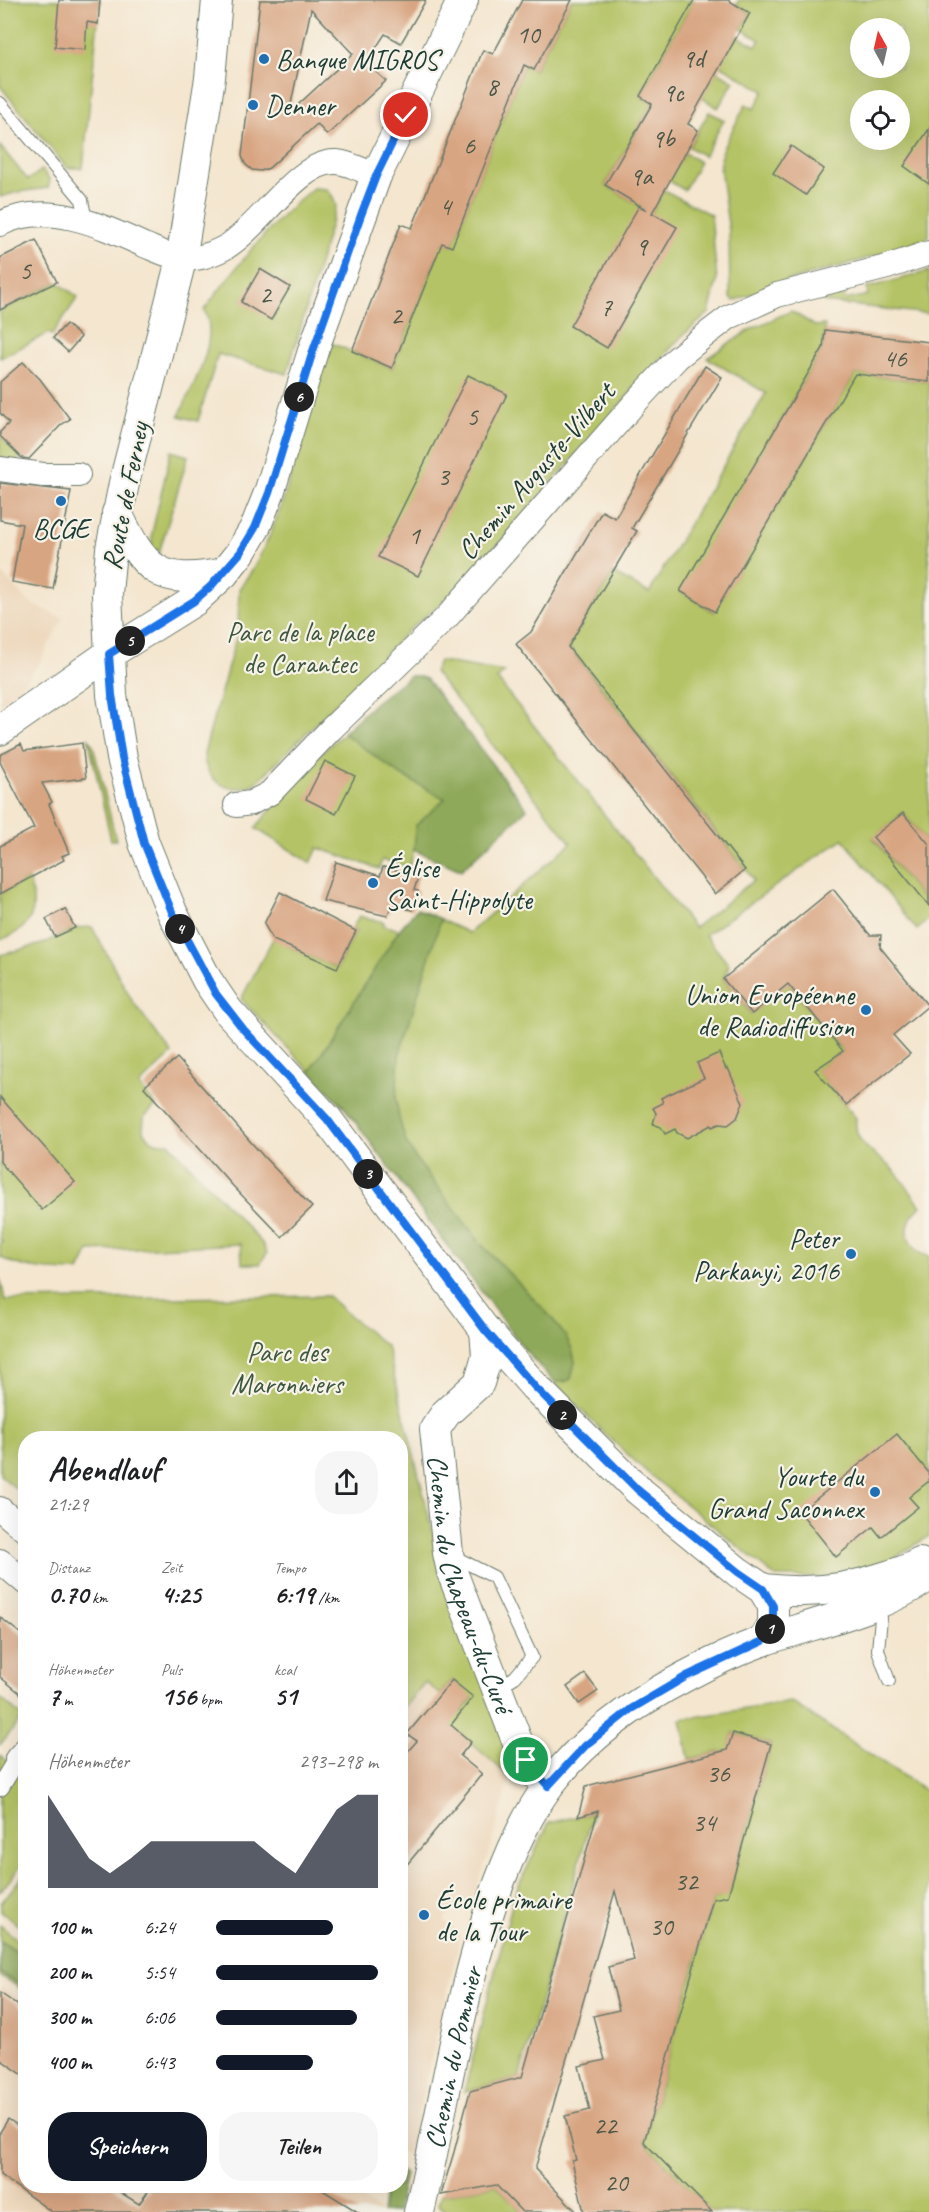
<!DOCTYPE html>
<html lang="de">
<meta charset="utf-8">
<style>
:root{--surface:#fff;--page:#f6f6f6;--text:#202124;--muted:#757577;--accent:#111827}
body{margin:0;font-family:Caveat,sans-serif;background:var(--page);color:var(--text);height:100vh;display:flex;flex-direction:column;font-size:22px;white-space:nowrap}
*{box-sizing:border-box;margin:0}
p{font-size:20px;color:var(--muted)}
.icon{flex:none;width:33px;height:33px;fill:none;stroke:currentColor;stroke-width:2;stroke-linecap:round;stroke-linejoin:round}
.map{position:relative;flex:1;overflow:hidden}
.details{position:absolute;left:18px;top:1431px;width:390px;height:762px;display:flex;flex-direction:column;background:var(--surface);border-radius:24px;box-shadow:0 6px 24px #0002}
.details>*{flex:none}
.needle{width:39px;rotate:352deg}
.tools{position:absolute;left:850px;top:18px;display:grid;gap:12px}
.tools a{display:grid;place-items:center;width:60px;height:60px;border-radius:50%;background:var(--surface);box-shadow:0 6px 24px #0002;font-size:30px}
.pin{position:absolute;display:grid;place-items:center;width:51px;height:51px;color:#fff;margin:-26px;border:3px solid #fff;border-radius:50%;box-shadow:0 2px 6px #0007}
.km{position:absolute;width:30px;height:30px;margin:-15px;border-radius:50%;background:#222;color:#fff;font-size:16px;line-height:30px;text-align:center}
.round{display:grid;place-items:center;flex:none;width:63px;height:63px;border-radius:24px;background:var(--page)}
.overview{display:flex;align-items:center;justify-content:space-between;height:102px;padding:0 30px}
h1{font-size:33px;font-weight:800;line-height:45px}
.stats{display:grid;grid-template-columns:repeat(3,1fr);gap:9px;height:102px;padding:6px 30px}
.stats div{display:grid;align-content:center}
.stats b{font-size:26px;font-weight:800}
.stats small{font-size:16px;font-weight:400}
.stats p{font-size:16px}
.chart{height:168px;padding:12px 30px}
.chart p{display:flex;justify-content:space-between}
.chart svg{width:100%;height:108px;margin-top:6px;fill:var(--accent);opacity:.7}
.action{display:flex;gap:12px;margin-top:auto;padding:12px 30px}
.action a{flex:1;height:69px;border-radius:24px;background:var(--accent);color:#fff;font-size:24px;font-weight:800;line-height:69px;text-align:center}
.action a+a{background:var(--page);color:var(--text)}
ul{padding:0 30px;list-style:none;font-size:20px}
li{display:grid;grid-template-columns:96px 72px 1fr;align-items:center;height:45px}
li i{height:15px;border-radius:8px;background:var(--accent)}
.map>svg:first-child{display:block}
.built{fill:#edd7bb}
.green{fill:#b4c365;stroke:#6a804c;stroke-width:1.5;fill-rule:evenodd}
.forest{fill:#8fa95a;stroke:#577347;stroke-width:1.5}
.building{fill:#d8a582;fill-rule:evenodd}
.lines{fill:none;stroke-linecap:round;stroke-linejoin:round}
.service-casing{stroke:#6a786a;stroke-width:14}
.pedestrian-casing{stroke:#6a786a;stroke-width:20}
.minor-casing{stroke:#6a786a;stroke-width:26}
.tertiary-casing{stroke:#6a786a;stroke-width:32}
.service{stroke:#fff;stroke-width:12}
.pedestrian{stroke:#fff;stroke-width:18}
.minor{stroke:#fff;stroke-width:24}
.tertiary{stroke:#fff;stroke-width:30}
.route-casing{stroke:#fff;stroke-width:12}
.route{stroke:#1a73e8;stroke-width:8}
.poi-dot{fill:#1f6fb2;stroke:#f7f3e8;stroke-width:2}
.labels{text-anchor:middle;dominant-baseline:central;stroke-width:4.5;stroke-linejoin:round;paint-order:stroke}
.number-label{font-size:26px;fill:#4d5748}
.poi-label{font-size:28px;fill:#1f3d34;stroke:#f7f3e8;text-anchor:start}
.street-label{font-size:28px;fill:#1f3d34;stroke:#f7f3e8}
.park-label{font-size:28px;fill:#3d583e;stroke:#f7f3e8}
</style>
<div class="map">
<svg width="929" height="2212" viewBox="0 0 929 2212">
<rect width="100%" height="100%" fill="#f7f3e8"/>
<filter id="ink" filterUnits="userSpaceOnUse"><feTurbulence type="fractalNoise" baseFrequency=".0167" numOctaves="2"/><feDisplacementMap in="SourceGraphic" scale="12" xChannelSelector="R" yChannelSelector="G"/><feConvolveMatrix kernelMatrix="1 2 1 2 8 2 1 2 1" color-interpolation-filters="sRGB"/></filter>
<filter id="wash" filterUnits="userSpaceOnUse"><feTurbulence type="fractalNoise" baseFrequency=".008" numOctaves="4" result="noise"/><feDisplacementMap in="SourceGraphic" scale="24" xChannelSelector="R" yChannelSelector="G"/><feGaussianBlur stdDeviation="1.35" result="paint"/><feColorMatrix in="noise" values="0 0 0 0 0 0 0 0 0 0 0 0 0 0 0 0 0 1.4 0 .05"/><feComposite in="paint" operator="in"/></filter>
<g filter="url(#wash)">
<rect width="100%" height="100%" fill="#f4e6cf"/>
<g class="built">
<path d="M0 572 30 603 63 618 39 664 20 687 0 704Z"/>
<path d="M425 1682 456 1707 445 1720 510 1777 492 1843 469 1910 455 1905 444 1920 461 1935 408 2155 400 2151V1758L409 1748 401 1740V1712Z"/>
<path d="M0 1986 25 2003 26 2186H343L382 2212H0Z"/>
</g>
<g class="green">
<path d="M0 0H100L83 168H67L0 86Z"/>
<path d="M572 0H694L640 96 652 104 605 185 652 213 664 190 711 215 717 280 709 313 681 337 597 430 492 552 443 602 412 627 256 783C232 796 204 783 204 753L238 631 239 589 253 569 270 535 283 501 331 343 392 368 436 258 438 242 452 246 524 65 534 70Z"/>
<path d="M739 0H928L926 3 929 6V237L900 249 787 281 734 301 730 297 729 231 720 168 722 150 746 104 754 109 764 91 720 65 737 36 756 46 760 40 741 29 750 13 736 5ZM861 28H900V68H861ZM861 100H900V140H861Z"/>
<path d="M717 71 734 81 718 108 702 98Z"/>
<path d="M709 112 724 120 704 156 689 147Z"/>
<path d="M0 146 28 180 42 170 50 180 48 188 18 192 0 197Z"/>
<path d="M685 153 700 162 684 190 669 181Z"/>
<path d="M313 188 327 189 333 197 336 206 287 374 218 354 198 421 179 416C191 388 221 340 204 310 237 266 270 223 313 188Z"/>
<path d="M929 271V314L824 302 825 299 843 294 846 300 868 295 867 288Z"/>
<path d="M57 282 78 297 52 335 49 333 0 358V311Z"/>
<path d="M791 311 815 326 825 325 823 348 681 591 714 612 855 374 929 382V844L903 813 873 838 929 906V919L917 930 843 839 705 935 729 965 723 979 751 1014 788 984 843 1051 816 1070 856 1118C853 1144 872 1151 888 1165 901 1176 911 1193 921 1206 918 1210 913 1214 911 1218 903 1234 911 1254 929 1256V1536L890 1561 842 1578 776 1577 761 1565 649 1474 604 1433 554 1382 524 1349 345 1108 241 999 275 935 288 946 337 968 356 931 352 929 359 916 384 922 383 925 399 930 417 909 469 933 571 843 434 672 439 661 504 672 497 679 694 928 754 880 565 642 578 631 613 573 649 593 766 393 707 358 751 329Z"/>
<path d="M0 436 21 457 15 462 0 459Z"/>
<path d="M171 451 188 456 159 553C151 549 152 541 152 533Z"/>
<path d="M410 676H417L426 679 527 809 461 870 414 850 409 867 382 860 379 869 318 848 311 863 255 828 320 754Z"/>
<path d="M88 737 93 745 116 840H111Z"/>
<path d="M28 879C40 910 32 929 0 940V894Z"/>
<path d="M92 927 133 1002 172 1054 139 1085 156 1106 144 1117 143 1131C151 1142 156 1144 169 1143L262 1243 267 1253 260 1264H242L241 1244 89 1251 79 1271C53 1271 23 1270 0 1257V1243L3 1242 0 1239V955L42 944 75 928Z"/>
<path d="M0 1277 5 1300 328 1296 351 1317 387 1347 444 1577 506 1740 510 1777 445 1720 462 1712 473 1698 452 1680 440 1694 425 1682 401 1711 400 1438H26L25 1496 0 1475Z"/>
<path d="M0 1698 23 1717 0 1745Z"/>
<path d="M791 1702 929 1793V2212H712L644 2142 713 1899 728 1895 771 1744 733 1733 728 1750 689 1759 681 1719Z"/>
<path d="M0 1755 26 1778 25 1861 0 1892Z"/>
<path d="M593 1813 519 2078 464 2092 515 1893 549 1823Z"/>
<path d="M25 1873V1931L1 1911V1903Z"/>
<path d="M0 1925 25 1946 26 1988 23 1990 0 1975Z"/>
<path d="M496 2185 522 2212H448L438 2205 441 2195Z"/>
</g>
<g class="forest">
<path d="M410 676H417L426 679 527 809 461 870 414 850 416 825 445 799 401 775 343 733 377 701Z"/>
<path d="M417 909 441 919 399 1056 396 1098 399 1118 406 1142 416 1159 482 1245 551 1317 566 1337 572 1349 575 1362 571 1379 564 1382H554L524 1349 345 1108 310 1072 399 930Z"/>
<path d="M0 1941 25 1957V1988L0 1972Z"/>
<path d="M401 2171 405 2174 397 2212H382L386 2186H400Z"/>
</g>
<g id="blocks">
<g class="building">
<path d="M59 0H100L98 24 87 22 85 50 55 47Z"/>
<path d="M260 0H426L401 43 385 34 366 63 386 81 327 135 317 124 269 168 261 171 252 170 245 164 242 156ZM311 9 353 54 289 113Z"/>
<path d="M522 0H572L534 70 524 65 452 247 442 243 392 368 352 351 401 224 412 228 483 50 493 54Z"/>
<path d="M694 0H728L750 13 688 124 698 130 652 213 677 227 607 348 570 326 639 206 647 210 605 185 652 104 640 96Z"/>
<path d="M929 129V184L904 166Z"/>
<path d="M791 146 824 169 806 195 773 173Z"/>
<path d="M36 240 57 282 0 310V258Z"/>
<path d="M260 269 290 287 271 320 241 302Z"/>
<path d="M66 324 81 337 68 352 53 338Z"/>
<path d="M825 330 929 342V382L855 374 715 612 680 591 823 348Z"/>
<path d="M23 362 40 379 70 419 61 425 29 459 22 458 0 436V432L9 423 0 413V382Z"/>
<path d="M705 366 722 377 632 528 637 531 568 647 745 870 715 894 516 644 531 632 602 511 615 518Z"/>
<path d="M468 375 507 394 418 576 378 557Z"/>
<path d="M0 483 71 491 53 589 12 582 22 524 0 520Z"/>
<path d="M82 743 86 778 42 783 52 802 49 804 69 853 62 856 64 860 0 894V846L34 828 0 762V755L21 744 24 751Z"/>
<path d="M325 761 355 776 336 814 306 799Z"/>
<path d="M903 813 929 844V906L873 837Z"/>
<path d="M336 862 380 876 383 867 419 875 414 890 418 891 412 910 393 905 387 916 323 901Z"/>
<path d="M833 889 870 935H881L880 947 928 1006 893 1035 910 1054 846 1105 815 1070 843 1051 788 984 752 1014 723 979Z"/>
<path d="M280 892 356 931 337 968 273 940 264 924Z"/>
<path d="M65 909 75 928 55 937 46 919Z"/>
<path d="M719 1053 726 1069 728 1068 743 1103 737 1118 728 1125 719 1124 712 1127 711 1125 687 1138 677 1133 675 1129 665 1134 661 1127 653 1124 656 1113 653 1108 663 1103 661 1098 704 1078 697 1063Z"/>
<path d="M177 1058 264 1157 312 1207 282 1237 233 1186 144 1087Z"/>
<path d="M0 1097 75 1182 42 1210 0 1162Z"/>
<path d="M897 1434 929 1473V1481L909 1497 918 1507 881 1537 873 1527 836 1557 800 1512Z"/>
<path d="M0 1617 26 1638V1698L0 1677Z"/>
<path d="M585 1674 598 1691 579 1704 567 1687Z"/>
<path d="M452 1680 473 1697 451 1725 471 1742 460 1756 482 1774 400 1873V1760L417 1741 407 1734Z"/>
<path d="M733 1733 771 1744 728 1896 713 1899 644 2142 712 2212H584L572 2161 576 2160 565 2116 590 2110 579 2066 605 2060 593 2016 619 2010 608 1967 634 1960 615 1891 535 2169 577 2212H522L496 2185 441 2195 454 2152 470 2091 522 2077 598 1811 578 1817 586 1786 727 1750Z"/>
<path d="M0 1993 26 2011V2077L0 2059Z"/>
<path d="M8 2119 26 2131V2186H110L139 2204 152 2186H316L358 2212H52L0 2175V2132Z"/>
</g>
</g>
</g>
<g filter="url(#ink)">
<use href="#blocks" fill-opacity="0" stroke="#6a786a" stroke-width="1.5"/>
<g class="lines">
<g class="service-casing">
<g id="service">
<path d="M0 103 82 200 86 221"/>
<path d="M451 1555 494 1577 532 1657 515 1677 497 1688"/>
<path d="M878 1604 881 1618 878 1650 889 1681"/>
</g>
</g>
<g class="pedestrian-casing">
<path id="pedestrian" d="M0 1787 17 1759"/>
</g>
<g class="minor-casing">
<g id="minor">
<path d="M0 224C47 200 100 225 144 245 164 253 179 262 201 257 209 255 219 251 226 247 259 228 299 159 337 162 349 163 364 171 376 176"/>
<path d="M0 469 43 475H78"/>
<path d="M236 805 251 803 270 793 331 729 447 617 635 403 677 358 708 333 729 317 777 295 887 267 929 253"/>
<path d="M0 1509 26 1531"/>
<path d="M0 1561 26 1583"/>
<path d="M26 1749 17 1759 26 1766"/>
</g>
</g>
<g class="tertiary-casing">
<g id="tertiary">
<path d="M217 0 210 78 181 260 124 483 111 549 107 594 112 695 122 758 144 843 172 912 207 980 228 1011 327 1119 485 1330 535 1387 638 1490 738 1572 763 1589 773 1606V1624L763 1641"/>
<path d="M117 513C144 570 159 586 224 573"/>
<path d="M0 730 109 654 194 601 224 573 240 553 255 528 269 493 313 351 376 176 463 0"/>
<path id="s1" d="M485 1330 487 1356 479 1383 446 1413 435 1429 448 1553 452 1572 521 1751 532 1769 548 1786"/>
<path d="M763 1589C804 1594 842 1591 881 1578 895 1574 908 1570 920 1563"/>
<path id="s2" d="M419 2212C446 2101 460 1985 501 1878 514 1845 528 1813 549 1785 585 1738 634 1703 686 1676 712 1662 738 1650 765 1640 821 1621 880 1610 929 1576"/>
</g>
</g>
<use href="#service" class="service"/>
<use href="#pedestrian" class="pedestrian"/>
<use href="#minor" class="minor"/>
<use href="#tertiary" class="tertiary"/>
</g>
</g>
<g class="lines" filter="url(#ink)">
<g class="route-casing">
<path id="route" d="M406 115 376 176 361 215 313 351 269 493 255 528 240 553 211 586 194 601 109 654 112 695 122 758 144 843 172 912 216 994 244 1030 327 1119 485 1330 535 1387 638 1490 738 1572 763 1589 773 1606V1624L763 1641 687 1676 631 1709 586 1745 548 1786 526 1760"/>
</g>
<use href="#route" class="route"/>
</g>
<g class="poi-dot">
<circle cx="264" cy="59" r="6"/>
<circle cx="253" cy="105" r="6"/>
<circle cx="61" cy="501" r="6"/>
<circle cx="373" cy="883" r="6"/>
<circle cx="866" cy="1010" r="6"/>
<circle cx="851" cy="1254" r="6"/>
<circle cx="875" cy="1492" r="6"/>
<circle cx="424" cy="1915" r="6"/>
</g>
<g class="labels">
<g class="number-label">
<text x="528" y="34">10</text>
<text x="693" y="58">9d</text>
<text x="492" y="86">8</text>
<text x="673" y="92">9c</text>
<text x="663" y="138">9b</text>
<text x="469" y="145">6</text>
<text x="641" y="176">9a</text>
<text x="445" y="206">4</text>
<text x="641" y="246">9</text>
<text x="25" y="270">5</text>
<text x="265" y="294">2</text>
<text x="606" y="307">7</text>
<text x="396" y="315">2</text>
<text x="895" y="358">46</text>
<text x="472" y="416">5</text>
<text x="443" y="476">3</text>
<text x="414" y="535">1</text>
<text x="718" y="1773">36</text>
<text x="704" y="1822">34</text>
<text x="686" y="1881">32</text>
<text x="661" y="1926">30</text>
<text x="605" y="2125">22</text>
<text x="616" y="2182">20</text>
</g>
<g class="poi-label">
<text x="276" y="59">Banque MIGROS</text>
<text x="265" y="105">Denner</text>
<text x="61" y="528" text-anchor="middle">BCGE</text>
<text x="385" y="867">Église<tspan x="385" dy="32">Saint-Hippolyte</tspan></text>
<text x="854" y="994" text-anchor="end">Union Européenne<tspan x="854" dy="32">de Radiodiffusion</tspan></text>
<text x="839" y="1238" text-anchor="end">Peter<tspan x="839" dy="32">Parkanyi, 2016</tspan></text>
<text x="863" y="1476" text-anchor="end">Yourte du<tspan x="863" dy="32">Grand Saconnex</tspan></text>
<text x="436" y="1899">École primaire<tspan x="436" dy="32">de la Tour</tspan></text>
</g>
<g class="street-label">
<text transform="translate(536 471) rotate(-49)">Chemin Auguste-Vilbert</text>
<text transform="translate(125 496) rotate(-79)">Route de Ferney</text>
<text stroke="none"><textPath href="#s1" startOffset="278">Chemin du Chapeau-du-Curé</textPath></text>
<text stroke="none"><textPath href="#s2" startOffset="158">Chemin du Pommier</textPath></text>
</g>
<g class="park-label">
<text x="300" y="631">Parc de la place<tspan x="300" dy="32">de Carantec</tspan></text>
<text x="287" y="1351">Parc des<tspan x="287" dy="32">Maronniers</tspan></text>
</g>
</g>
</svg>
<div class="tools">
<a><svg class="needle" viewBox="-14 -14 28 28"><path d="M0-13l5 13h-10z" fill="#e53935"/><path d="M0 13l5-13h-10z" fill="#757577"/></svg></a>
<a><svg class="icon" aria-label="locate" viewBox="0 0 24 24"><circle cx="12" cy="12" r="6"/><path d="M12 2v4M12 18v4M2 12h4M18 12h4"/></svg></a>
</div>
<div class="pin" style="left:526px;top:1760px;background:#1e9e55"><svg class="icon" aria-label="arrive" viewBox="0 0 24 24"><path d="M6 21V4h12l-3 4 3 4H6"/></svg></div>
<div class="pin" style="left:406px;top:115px;background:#d93025"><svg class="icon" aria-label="check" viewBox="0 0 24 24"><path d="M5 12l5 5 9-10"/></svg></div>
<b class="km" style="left:770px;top:1629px">1</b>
<b class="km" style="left:562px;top:1415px">2</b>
<b class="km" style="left:368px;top:1174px">3</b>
<b class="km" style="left:180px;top:929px">4</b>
<b class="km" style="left:130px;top:641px">5</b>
<b class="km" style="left:299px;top:397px">6</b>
<section class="details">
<div class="overview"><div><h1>Abendlauf</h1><p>21:29</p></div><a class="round"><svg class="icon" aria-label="share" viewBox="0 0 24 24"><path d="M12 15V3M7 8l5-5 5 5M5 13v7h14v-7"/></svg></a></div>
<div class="stats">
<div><p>Distanz</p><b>0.70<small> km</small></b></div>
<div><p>Zeit</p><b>4:25</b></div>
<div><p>Tempo</p><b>6:19<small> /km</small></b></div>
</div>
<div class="stats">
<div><p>Höhenmeter</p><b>7<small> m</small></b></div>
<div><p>Puls</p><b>156<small> bpm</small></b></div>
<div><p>kcal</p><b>51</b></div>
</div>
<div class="chart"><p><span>Höhenmeter</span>293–298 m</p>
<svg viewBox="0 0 160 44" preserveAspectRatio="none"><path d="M0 44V6L10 19L20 32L30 38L40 32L50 25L60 25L70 25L80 25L90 25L100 25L110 32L120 38L130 25L140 12L150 6L160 6V44z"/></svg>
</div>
<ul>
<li><b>100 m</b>6:24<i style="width:72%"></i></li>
<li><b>200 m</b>5:54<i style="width:100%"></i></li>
<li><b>300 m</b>6:06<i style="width:87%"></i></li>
<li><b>400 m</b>6:43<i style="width:60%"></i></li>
</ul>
<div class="action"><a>Speichern</a><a>Teilen</a></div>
</section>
</div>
